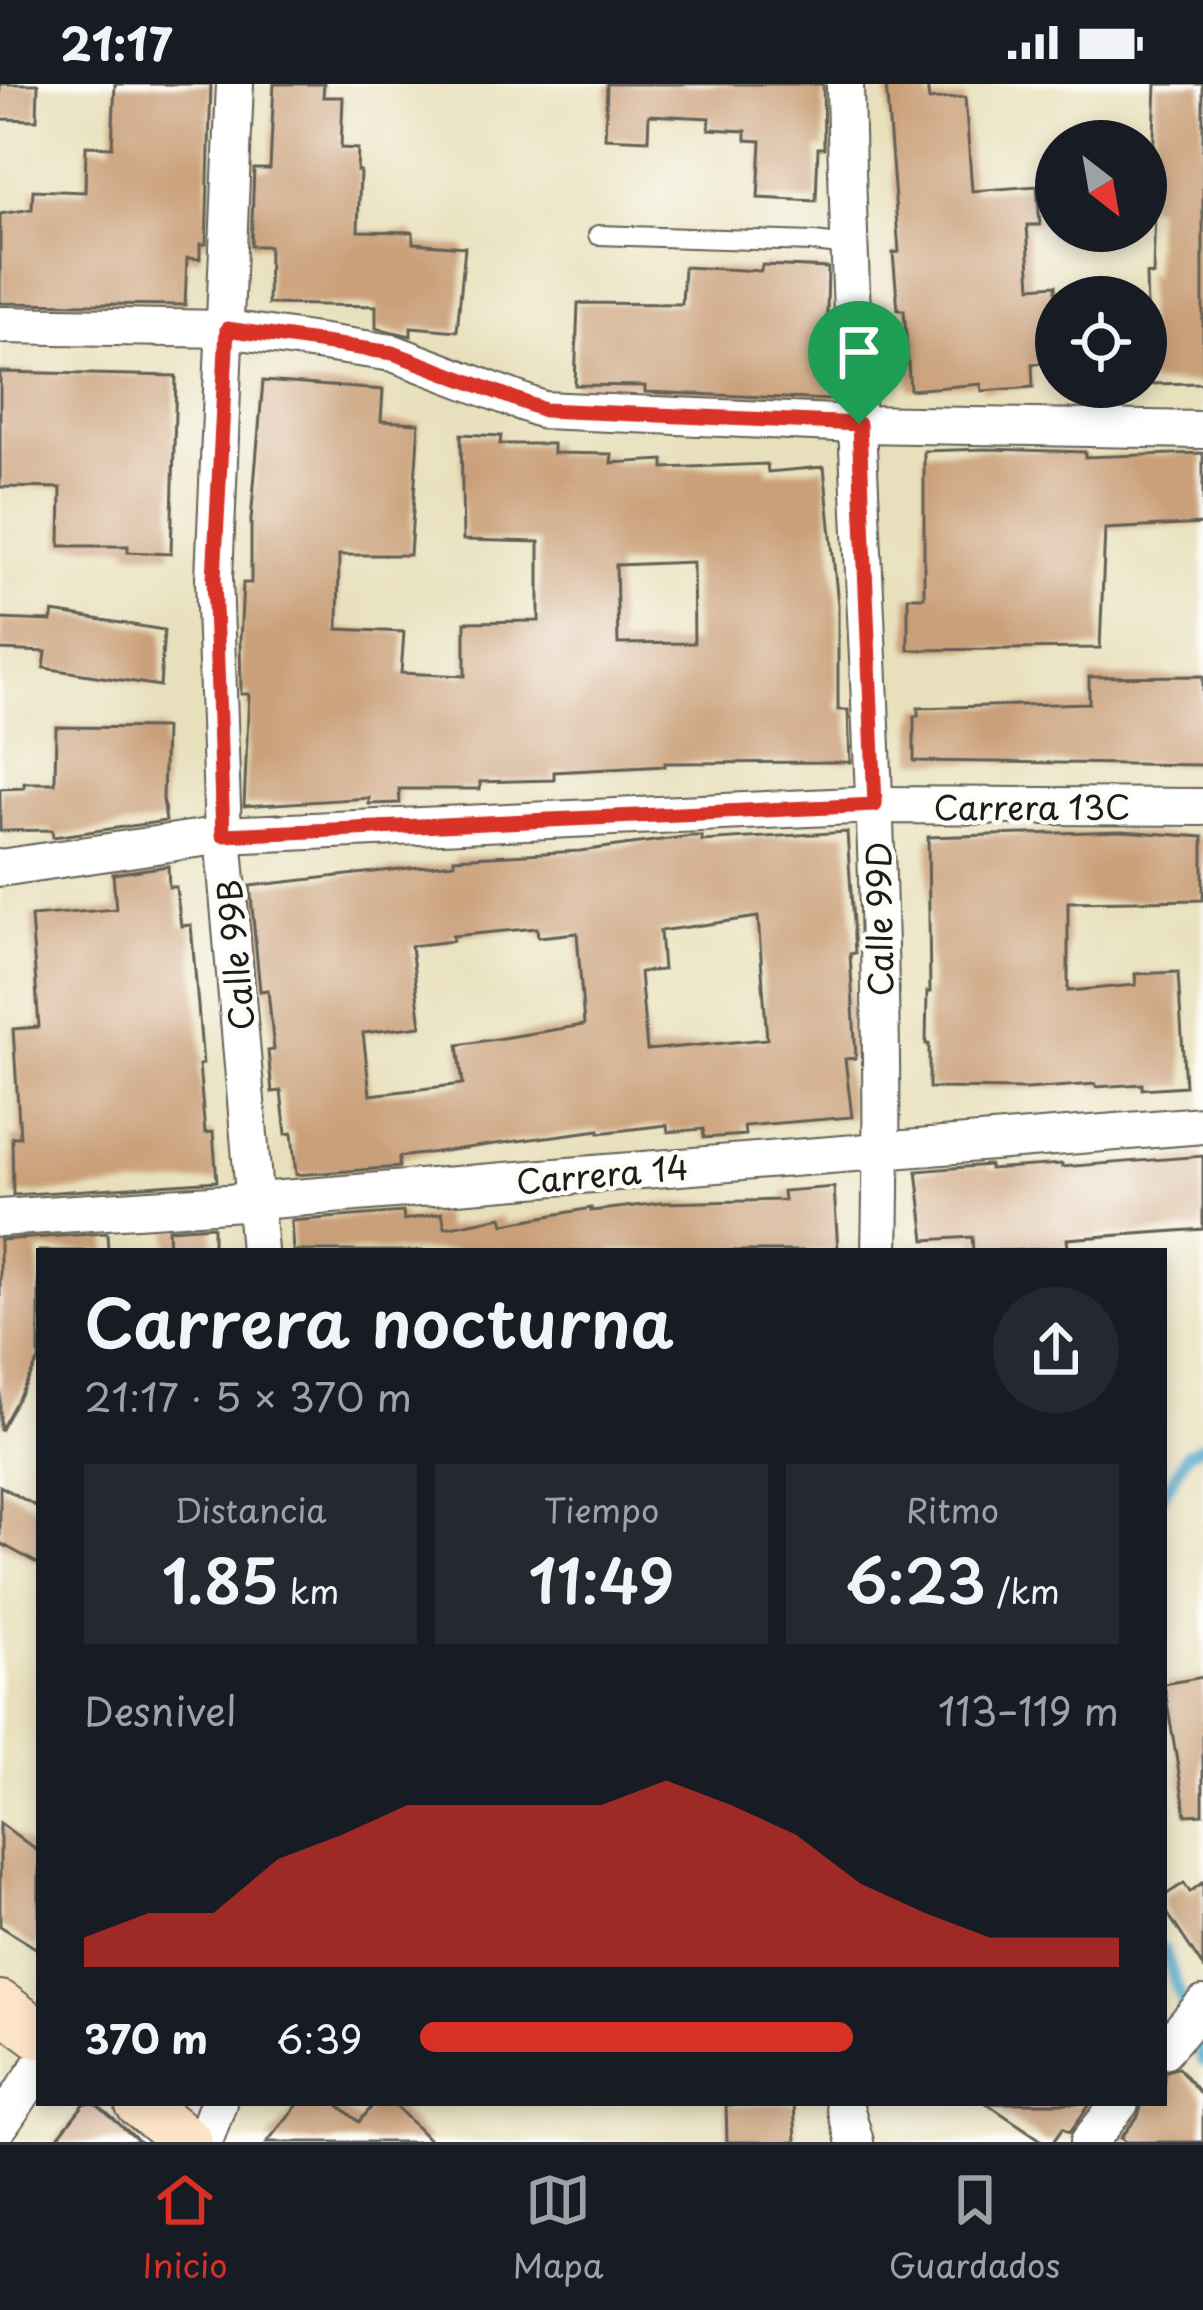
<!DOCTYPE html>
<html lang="es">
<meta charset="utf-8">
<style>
:root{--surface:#171b24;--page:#242831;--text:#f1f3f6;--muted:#9ea1a6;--line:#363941;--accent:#d93025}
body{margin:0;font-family:"Playpen Sans",sans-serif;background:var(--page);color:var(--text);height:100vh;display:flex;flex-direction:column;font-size:45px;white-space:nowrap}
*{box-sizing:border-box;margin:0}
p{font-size:39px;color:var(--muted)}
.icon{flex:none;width:66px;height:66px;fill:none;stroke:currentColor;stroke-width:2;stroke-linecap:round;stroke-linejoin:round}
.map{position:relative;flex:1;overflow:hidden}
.sheet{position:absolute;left:36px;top:1164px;width:1131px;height:858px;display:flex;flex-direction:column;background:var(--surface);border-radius:0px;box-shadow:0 6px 18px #0003}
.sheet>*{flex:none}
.needle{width:78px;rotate:149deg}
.buttons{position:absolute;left:1035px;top:36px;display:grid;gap:24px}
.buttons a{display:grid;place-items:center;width:132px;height:132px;border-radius:50%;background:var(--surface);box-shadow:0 6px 18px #0003;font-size:60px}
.pin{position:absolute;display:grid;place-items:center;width:102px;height:102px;color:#fff;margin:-123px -51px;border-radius:50% 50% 50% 0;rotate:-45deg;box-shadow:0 0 12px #0007}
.pin .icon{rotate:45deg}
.round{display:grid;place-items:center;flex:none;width:126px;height:126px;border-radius:63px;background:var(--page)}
.head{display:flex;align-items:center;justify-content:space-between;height:204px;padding:0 48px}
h1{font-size:66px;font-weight:600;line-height:90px}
.metrics{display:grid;grid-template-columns:repeat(3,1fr);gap:18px;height:204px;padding:12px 48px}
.metrics div{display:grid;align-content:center;border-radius:0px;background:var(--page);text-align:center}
.metrics b{font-size:60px;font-weight:600}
.metrics small{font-size:33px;font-weight:400}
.metrics p{font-size:33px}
.chart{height:336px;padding:24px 48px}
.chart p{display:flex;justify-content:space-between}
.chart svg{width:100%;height:216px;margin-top:12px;fill:var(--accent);opacity:.7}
ul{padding:0 48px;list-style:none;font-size:39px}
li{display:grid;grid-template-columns:192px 144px 1fr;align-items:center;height:90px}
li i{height:30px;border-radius:15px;background:var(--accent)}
.status{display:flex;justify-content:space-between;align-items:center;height:84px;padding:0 60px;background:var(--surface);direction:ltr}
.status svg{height:33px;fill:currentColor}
.tab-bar{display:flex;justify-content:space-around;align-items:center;height:168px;border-top:3px solid var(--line);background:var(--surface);font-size:33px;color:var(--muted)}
.tab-bar a{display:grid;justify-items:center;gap:6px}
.tab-bar .current{color:var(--accent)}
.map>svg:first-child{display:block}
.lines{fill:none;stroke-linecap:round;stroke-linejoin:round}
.stream{stroke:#4da7cb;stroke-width:12}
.building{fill:#caa07a;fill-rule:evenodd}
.lane-casing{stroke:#636154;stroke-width:22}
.street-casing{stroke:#636154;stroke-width:40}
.secondary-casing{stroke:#636154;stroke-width:52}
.lane{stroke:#fff;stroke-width:18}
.street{stroke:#fff;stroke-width:36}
.secondary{stroke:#fee4c6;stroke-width:48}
.route-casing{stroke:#fff;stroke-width:24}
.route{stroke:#d93025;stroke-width:15}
.labels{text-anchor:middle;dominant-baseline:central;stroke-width:9;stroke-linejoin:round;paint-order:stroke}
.street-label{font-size:33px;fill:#1c1c1c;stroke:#fdfcf7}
</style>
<div class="status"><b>21:17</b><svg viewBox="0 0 49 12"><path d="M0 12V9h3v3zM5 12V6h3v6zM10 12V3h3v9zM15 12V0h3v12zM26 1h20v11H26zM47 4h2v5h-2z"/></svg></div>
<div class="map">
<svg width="1203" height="2058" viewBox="0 0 1203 2058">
<rect width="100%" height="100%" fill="#fdfcf7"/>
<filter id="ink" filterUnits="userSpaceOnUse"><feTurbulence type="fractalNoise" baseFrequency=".00833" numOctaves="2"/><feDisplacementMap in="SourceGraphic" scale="24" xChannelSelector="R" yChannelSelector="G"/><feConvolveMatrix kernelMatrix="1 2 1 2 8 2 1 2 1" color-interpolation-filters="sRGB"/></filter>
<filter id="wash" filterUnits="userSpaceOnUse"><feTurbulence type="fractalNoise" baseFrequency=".004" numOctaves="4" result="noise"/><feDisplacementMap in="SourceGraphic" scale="48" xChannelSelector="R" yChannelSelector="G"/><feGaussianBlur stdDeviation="2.7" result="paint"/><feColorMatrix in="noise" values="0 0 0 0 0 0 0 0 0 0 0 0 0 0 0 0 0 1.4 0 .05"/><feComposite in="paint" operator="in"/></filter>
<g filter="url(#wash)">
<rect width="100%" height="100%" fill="#e8e0bc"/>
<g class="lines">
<g class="stream">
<path d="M1164 1410 1188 1369 1203 1361"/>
<path d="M1164 1866 1203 1977"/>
</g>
</g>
<g id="blocks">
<g class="building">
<path d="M0 0H38L37 36 0 35Z"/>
<path d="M115 0H211L206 160H200V175L187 174 185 221 0 219V130L32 125 33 106 85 108 86 62 112 63Z"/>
<path d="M274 0H324L323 13H343L341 64 358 65 357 87H360L358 147 413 148V159L465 163 457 247 411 243V252L376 244V222L268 220 269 162H251L254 85H270Z"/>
<path d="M607 0H823L824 64H818L816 117 758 114 761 57 746 56V47L709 45 710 34 649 31 648 56 605 54Z"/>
<path d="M886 0H927L929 16 965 13 972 107 1037 102 1040 141H1027L1031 203 1056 201V278L1032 280 1033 303 982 307 981 300 910 306 904 226H898L893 169 899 168Z"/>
<path d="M1156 0H1203V299L1149 300 1146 190 1153 191 1155 123 1146 122V75L1153 76Z"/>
<path d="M762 181 828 184 826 270H831L833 316 645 308V302L575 301 578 219 682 220 684 183 761 187Z"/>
<path d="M0 288 176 292 171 470 128 468V462H60L61 404 0 403Z"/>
<path d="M263 297 383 306 381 337 419 339 410 471H339L338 545 404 548 401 589 465 592V538L539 537V458L463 456 461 350 501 352 500 360H553V369L612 370 611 379 664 376V384L767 380 768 388 824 383 838 520V626H848L850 678 665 679V682L554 688V696L480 698V705H399L400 719 369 720V714L244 722 249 610H241L240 557 243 499H251V436ZM693 478 694 559 618 560 616 481Z"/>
<path d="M986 365 1085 368V373L1203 369V440L1105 445 1100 564 908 566V513H924V367Z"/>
<path d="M53 528 164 546 160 602 44 584 46 568 0 566V535L51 537Z"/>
<path d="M1203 592V681L914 677V632H918V624L1089 619V593Z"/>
<path d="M56 643 165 644 163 716 166 737 53 753 52 746 0 747V705L24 704V699H55Z"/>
<path d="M1122 747 1203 753V816L1068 818V907L1136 901 1135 890 1178 888 1185 1002 1142 1005V1000L1096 1003 1095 1000 1027 1005 929 1004V960H926L927 908H930L928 753Z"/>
<path d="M847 748 855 869 850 870 856 974 845 975 852 1033 744 1042 745 1051 704 1054 703 1045 668 1048 667 1041 599 1049V1046L399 1073V1083L296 1091 292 1049 286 1050 281 1007 272 1008 268 967 274 966 268 906 260 907 250 802 454 779V774L580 767 691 752H702V757ZM758 833 767 955 647 966 640 888 663 886 660 847ZM537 844 538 853 577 849 584 941 458 961 463 1000 370 1011 363 949 421 942 411 862 453 857 452 852Z"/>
<path d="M168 782 169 803H176L181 842 191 841 203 980 199 981 205 1049 213 1048 217 1097 13 1111 12 1053H20L13 945 39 943 31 832 116 825 113 790Z"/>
<path d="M1203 1072V1145L1067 1155 1068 1163 1011 1167H973L972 1153 925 1156 917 1087 989 1081V1085L1062 1080V1083Z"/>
<path d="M834 1103 838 1167H293L291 1137 403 1128 404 1136 442 1129 445 1144 502 1133 504 1140 591 1124V1127L660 1119 784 1116 783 1107Z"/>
<path d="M213 1142V1167H169L168 1145Z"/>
<path d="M107 1149 108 1167H39V1276L0 1347V1156Z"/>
<path d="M0 1402 39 1424V1480L0 1459Z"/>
<path d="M1203 1593V1730L1186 1731 1164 1600Z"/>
<path d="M0 1739 39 1768V1866L0 1842Z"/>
<path d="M1203 1798V1883L1164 1824V1812L1184 1799 1190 1808Z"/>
<path d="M1178 1983 1203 2013V2058H1126L1121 2054 1138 2032 1142 2019H1164V1988Z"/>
<path d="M85 2019H95L140 2058H54Z"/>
<path d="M299 2019H336L359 2038 375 2019H393L431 2058H267Z"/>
<path d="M794 2019 796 2058H727L726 2021Z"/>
<path d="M986 2019H1091L1070 2048 1063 2044 1053 2058H1044Z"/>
</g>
</g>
</g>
<g filter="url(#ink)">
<use href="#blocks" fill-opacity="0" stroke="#636154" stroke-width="3"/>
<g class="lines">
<g class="lane-casing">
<path id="lane" d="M598 151 814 158 848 162"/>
</g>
<g class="street-casing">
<g id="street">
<path d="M235 0 214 494 223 751 259 1167"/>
<path d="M845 0C852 389 889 778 880 1167"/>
<path d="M0 241 227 245 393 269 543 326 858 340 1203 346"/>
<path d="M0 784 223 751 875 721 1203 723"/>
<path d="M0 1134 257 1117 1203 1041"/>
<path d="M1164 1966 1203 1921"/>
<path d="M844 2019 855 2058"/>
<path d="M0 2041 39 1984"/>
<path d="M204 2058 218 2019"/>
<path d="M1089 2058 1120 2019"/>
</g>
</g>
<g class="secondary-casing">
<g id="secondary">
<path d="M0 1921 39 1950"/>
<path d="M139 2019 188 2058"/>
</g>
</g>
<use href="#lane" class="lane"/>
<use href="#street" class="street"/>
<use href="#secondary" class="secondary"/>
</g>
</g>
<g class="lines" filter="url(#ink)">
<g class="route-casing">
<path id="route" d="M227 245 393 269 544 326 859 340 875 721 223 751 214 494Z"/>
</g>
<use href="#route" class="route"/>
</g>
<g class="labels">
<g class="street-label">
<text x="1032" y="722">Carrera 13C</text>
<text transform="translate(878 835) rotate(-91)">Calle 99D</text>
<text transform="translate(234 871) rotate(-95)">Calle 99B</text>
<text transform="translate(602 1089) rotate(-5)">Carrera 14</text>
</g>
</g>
</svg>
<div class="buttons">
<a><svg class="needle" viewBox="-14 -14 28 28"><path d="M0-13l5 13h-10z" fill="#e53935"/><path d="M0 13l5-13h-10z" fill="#9ea1a6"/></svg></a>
<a><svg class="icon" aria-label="locate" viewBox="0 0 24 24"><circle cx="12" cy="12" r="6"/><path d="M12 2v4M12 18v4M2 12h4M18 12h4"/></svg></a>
</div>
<div class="pin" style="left:859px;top:340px;background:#1e9e55"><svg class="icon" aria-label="arrive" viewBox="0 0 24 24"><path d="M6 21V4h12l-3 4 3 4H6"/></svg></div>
<section class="sheet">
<div class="head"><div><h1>Carrera nocturna</h1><p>21:17 · 5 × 370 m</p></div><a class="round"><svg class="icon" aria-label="share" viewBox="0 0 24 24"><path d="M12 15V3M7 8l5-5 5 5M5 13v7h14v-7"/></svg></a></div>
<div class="metrics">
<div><p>Distancia</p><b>1.85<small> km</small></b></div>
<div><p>Tiempo</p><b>11:49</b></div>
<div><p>Ritmo</p><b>6:23<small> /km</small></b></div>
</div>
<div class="chart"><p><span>Desnivel</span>113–119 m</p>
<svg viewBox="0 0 160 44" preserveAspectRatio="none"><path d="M0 44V38L10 33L20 33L30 22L40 17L50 11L60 11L70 11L80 11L90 6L100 11L110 17L120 27L130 33L140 38L150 38L160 38V44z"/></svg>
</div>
<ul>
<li><b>370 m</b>6:39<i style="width:62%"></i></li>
</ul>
</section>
</div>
<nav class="tab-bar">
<a class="current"><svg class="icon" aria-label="home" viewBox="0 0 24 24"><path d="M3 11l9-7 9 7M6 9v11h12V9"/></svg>Inicio</a>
<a><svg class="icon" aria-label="map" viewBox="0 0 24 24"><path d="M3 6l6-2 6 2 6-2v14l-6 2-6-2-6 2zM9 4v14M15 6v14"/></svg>Mapa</a>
<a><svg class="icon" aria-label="saved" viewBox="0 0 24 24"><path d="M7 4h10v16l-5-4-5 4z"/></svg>Guardados</a>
</nav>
